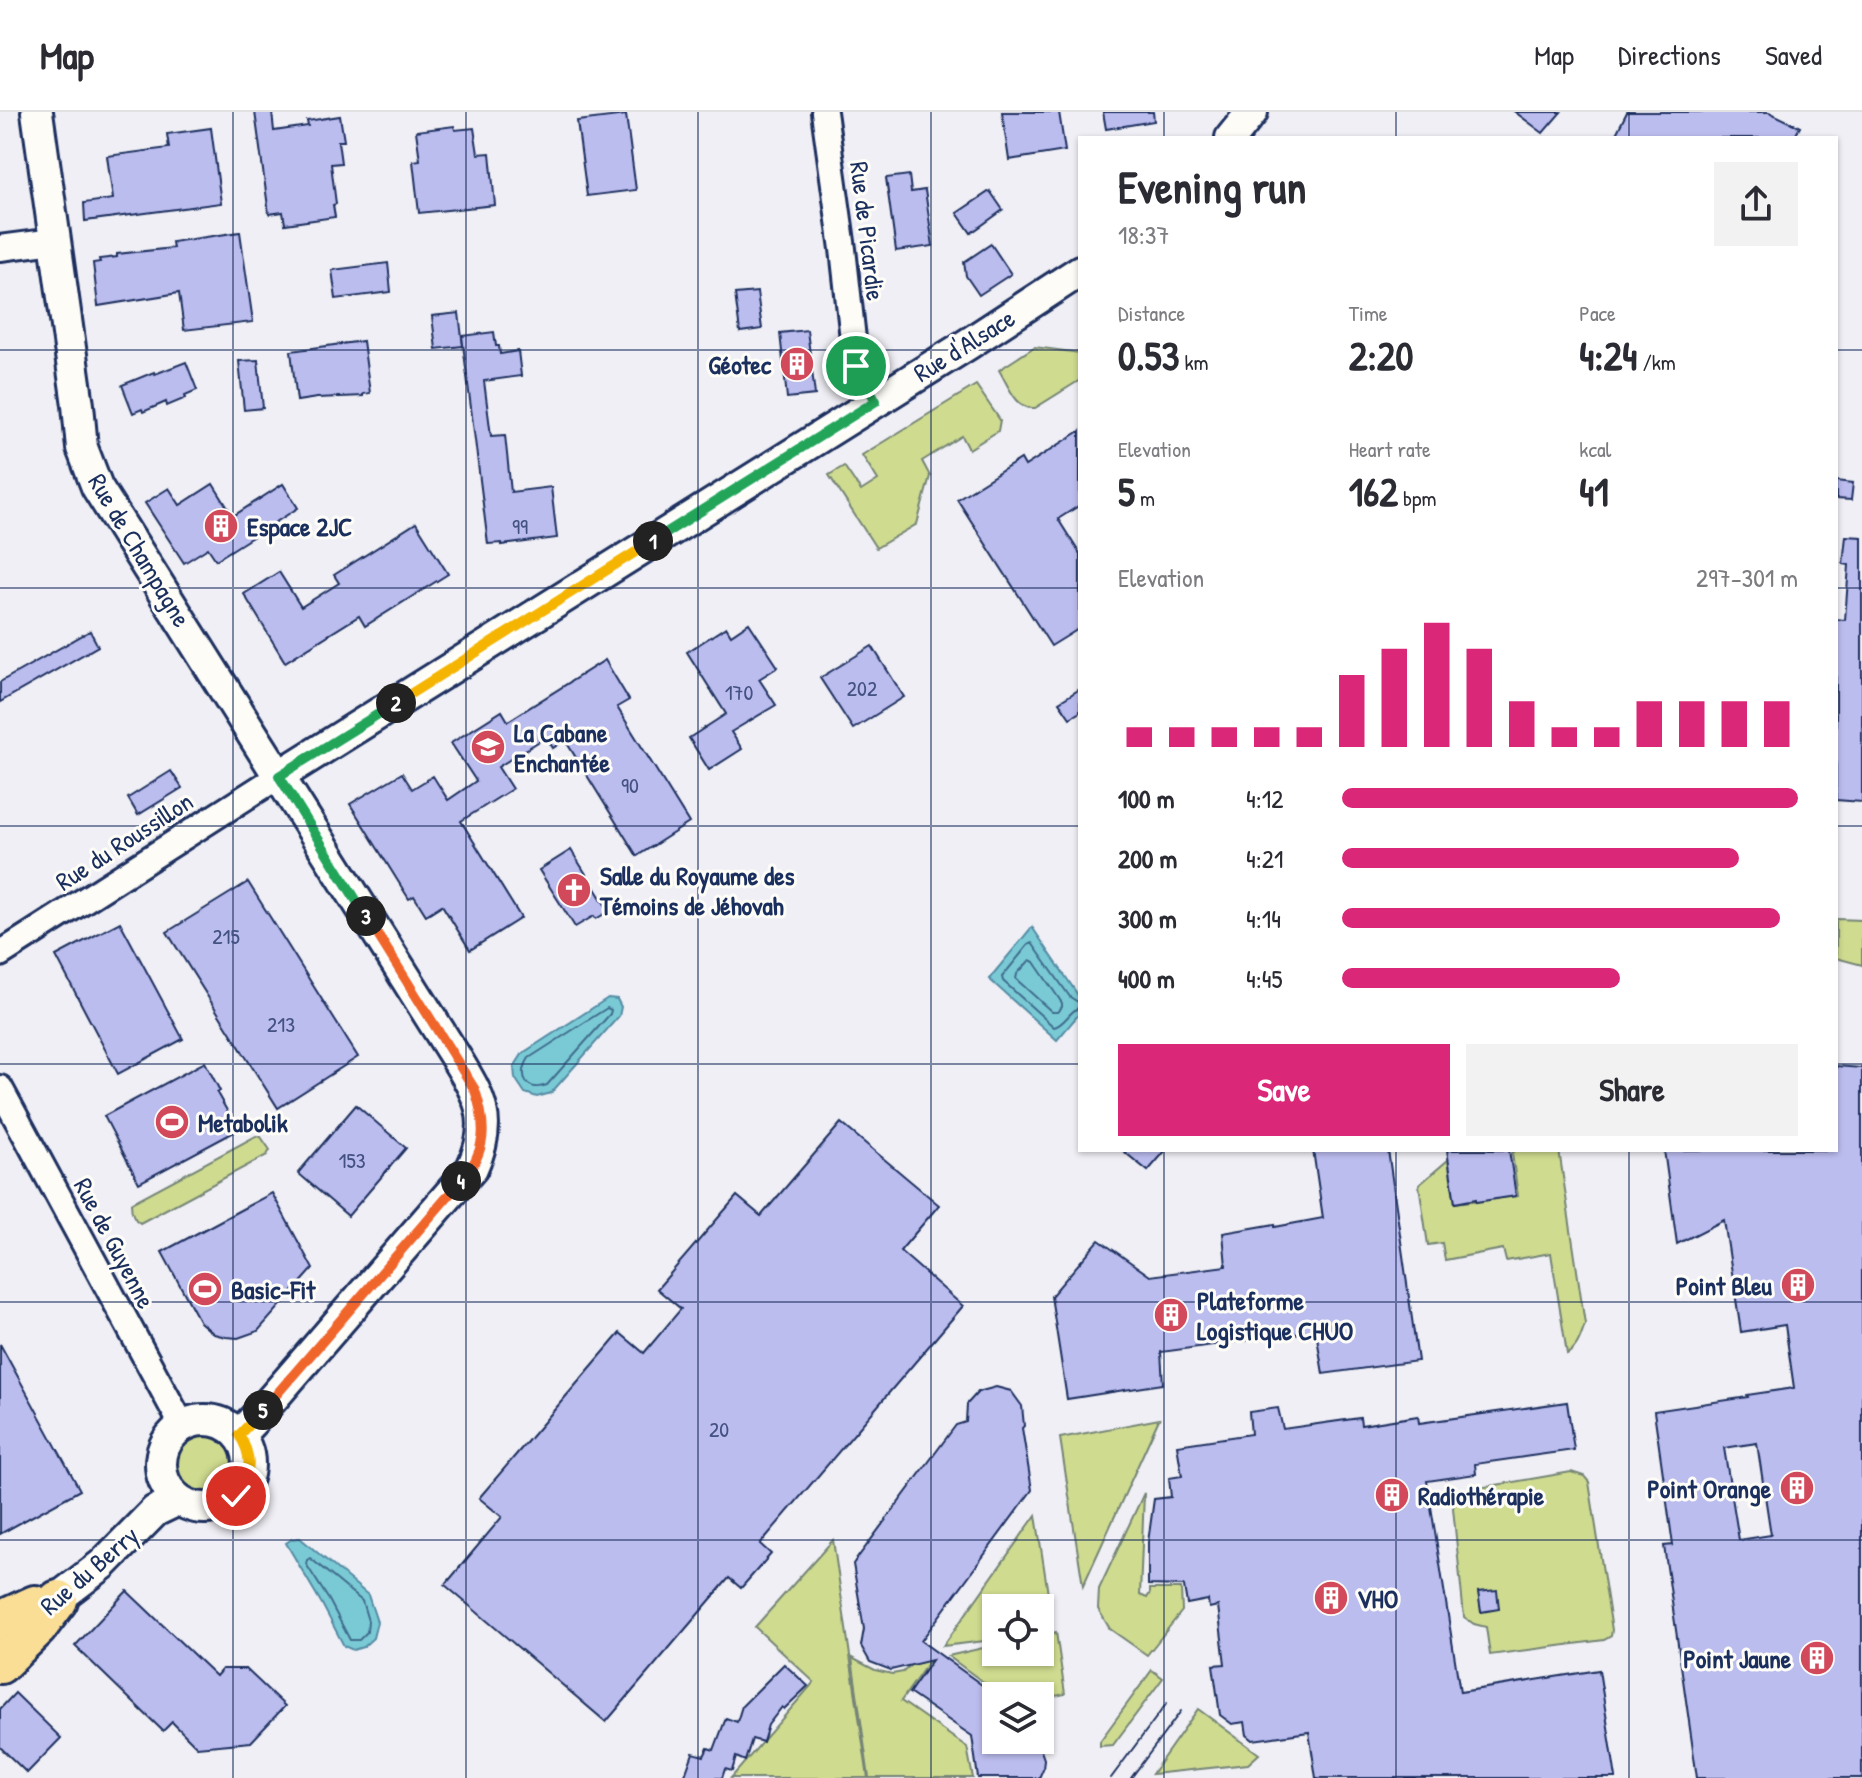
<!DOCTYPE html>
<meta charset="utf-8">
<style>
:root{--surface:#fff;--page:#f2f2f3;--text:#2b2b33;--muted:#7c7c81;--line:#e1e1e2;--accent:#db2777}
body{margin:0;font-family:"Patrick Hand",sans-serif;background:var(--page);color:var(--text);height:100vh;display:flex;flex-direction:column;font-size:30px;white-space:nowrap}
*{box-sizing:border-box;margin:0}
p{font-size:26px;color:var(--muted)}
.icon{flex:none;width:44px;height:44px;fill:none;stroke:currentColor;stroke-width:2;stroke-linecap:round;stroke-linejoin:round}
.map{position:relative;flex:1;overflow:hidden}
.drawer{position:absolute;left:1078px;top:24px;width:760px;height:1016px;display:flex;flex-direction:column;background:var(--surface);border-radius:0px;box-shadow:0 2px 6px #0004}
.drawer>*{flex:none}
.buttons{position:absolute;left:982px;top:1482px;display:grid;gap:16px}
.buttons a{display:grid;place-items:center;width:72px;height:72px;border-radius:0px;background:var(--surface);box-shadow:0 2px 6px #0004;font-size:40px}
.pin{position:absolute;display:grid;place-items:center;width:68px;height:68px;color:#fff;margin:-34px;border:4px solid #fff;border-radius:50%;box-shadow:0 2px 8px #0007}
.km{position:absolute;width:40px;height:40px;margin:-20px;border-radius:50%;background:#222;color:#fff;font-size:22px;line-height:40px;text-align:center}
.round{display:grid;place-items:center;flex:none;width:84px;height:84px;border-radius:0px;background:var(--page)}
.head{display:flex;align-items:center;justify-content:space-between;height:136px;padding:0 40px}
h1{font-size:44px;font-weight:800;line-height:60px}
.stats{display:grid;grid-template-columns:repeat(3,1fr);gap:12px;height:136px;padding:8px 40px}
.stats div{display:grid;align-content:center}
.stats b{font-size:40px;font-weight:800}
.stats small{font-size:22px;font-weight:400}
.stats p{font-size:22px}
.chart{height:224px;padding:16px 40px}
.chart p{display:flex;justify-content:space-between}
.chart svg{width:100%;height:144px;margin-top:8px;stroke:var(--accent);stroke-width:6}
.button{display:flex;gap:16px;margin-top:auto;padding:16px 40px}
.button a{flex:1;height:92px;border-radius:0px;background:var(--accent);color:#fff;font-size:32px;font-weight:800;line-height:92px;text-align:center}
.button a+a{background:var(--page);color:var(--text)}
ul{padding:0 40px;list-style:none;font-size:26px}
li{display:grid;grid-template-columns:128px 96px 1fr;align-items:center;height:60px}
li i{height:20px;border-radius:10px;background:var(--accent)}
header{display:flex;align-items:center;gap:48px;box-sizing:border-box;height:112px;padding:0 40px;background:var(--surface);border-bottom:2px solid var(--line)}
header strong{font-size:38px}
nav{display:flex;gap:44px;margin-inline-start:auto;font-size:28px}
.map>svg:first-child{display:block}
.green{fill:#cfdb8f;stroke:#758576;stroke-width:2}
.water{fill:#7acad5;stroke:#548ca5;stroke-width:2}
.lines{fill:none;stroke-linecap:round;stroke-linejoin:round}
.shore{stroke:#416d8e;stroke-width:2}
.building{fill:#bcbdef;stroke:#1b2f5e;stroke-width:2;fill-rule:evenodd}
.minor-casing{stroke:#1b2f5e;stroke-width:30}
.tertiary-casing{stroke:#1b2f5e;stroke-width:36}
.primary-casing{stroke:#1b2f5e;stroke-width:44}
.minor{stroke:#fdfcf7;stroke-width:24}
.tertiary{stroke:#fdfcf7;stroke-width:30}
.primary{stroke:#fbde96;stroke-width:38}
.tram{stroke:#1b2f5e;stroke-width:2}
.split-1-casing{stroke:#fff;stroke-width:16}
.split-2-casing{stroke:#fff;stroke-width:16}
.split-3-casing{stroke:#fff;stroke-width:16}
.split-4-casing{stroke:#fff;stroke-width:16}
.split-5-casing{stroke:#fff;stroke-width:16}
.split-6-casing{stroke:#fff;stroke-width:16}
.split-1{stroke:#22a559;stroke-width:10}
.split-2{stroke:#f5b400;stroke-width:10}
.split-3{stroke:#22a559;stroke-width:10}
.split-4{stroke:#f0652b;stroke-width:10}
.split-5{stroke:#f0652b;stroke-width:10}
.split-6{stroke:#f5b400;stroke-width:10}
.grid{fill:none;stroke:#1b2f5e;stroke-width:2;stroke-opacity:0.55}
.labels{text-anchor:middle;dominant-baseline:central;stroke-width:6;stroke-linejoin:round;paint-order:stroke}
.number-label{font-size:22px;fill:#435282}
.street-label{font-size:26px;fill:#1b2f5e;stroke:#fdfcf7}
.poi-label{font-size:26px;font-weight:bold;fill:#1b2f5e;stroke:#fdfcf7;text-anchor:start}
</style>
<header>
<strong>Map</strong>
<nav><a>Map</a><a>Directions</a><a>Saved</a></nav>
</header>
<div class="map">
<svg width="1862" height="1666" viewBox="0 0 1862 1666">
<rect width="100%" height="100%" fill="#f0eff5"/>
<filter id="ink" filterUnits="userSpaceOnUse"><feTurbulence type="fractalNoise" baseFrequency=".0125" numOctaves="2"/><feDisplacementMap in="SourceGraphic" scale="16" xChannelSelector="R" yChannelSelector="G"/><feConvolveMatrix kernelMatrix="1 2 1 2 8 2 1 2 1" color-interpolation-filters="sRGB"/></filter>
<g filter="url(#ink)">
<g class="green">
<path d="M1034 235 1080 241V268L1035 296C1016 298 1008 273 999 258Z"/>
<path d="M976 273 1000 308 998 319 969 337 962 324 922 349 930 364 917 412 876 436 829 363 844 354 861 379 878 368 862 343Z"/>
<path d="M1836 807 1862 808V853L1836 846Z"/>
<path d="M256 1024 261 1025 270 1038 267 1043 140 1111C133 1107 131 1099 131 1091Z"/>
<path d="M1514 1038H1559L1585 1212C1581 1223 1578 1236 1567 1242L1551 1141 1506 1149 1503 1137 1445 1148 1442 1131 1428 1133 1419 1073 1448 1048 1455 1091 1518 1084 1512 1041 1514 1040Z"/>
<path d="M1159 1307 1083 1474 1060 1326Z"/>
<circle cx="203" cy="1351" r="29"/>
<path d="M1571 1360 1584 1364 1589 1370 1612 1518 1611 1524 1604 1528 1490 1543 1486 1515 1474 1512 1464 1505 1453 1396C1457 1385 1462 1381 1473 1377Z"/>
<path d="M1144 1381 1140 1483 1147 1486 1150 1481V1477H1181L1182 1499 1147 1543 1110 1517 1098 1497 1099 1477Z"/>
<path d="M1036 1403 1050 1495 1040 1497 996 1496V1524L993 1528 943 1534Z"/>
<path d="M833 1428 868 1666H731L814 1570 755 1515Z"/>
<path d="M1056 1520 1065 1582 1040 1587V1584H1002L948 1544 996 1533V1540H1040V1524Z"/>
<path d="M932 1545 901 1589 967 1635 973 1666H869L852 1546 875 1558 892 1562 903 1560 915 1549Z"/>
<path d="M1152 1558 1163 1566 1113 1633 1100 1634V1629Z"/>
<path d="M1198 1597 1259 1642 1248 1652 1152 1662Z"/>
</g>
<g class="water">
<path d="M1032 815 1080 886V901L1057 928 989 867Z"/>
<path d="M608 886 617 887 621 895 619 904 551 981 537 985 525 981 515 966 514 955 523 941Z"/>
<path d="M300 1426 368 1483 377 1510 373 1526 363 1535 353 1538 344 1534 322 1492 286 1431 292 1427Z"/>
</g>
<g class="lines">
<g class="shore">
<path d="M1030 848 1034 850 1062 891V895L1057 900H1052L1016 867 1017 862Z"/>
<path d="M1080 889 1078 890 1070 885 1032 831 1028 833 1002 865 1003 869 1054 915C1064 913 1069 900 1078 896L1080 897"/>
<path d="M607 896 611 898 610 902 547 973C526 981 518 964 529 946Z"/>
<path d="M310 1446 362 1489 368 1509 367 1520 359 1528H350L329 1488 306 1452 307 1448Z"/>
</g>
</g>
<g class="building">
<path d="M255 0H272L274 19 308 14 307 9 340 4 344 29H338L341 51 331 52 336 92 333 93 335 105 285 112 283 100 269 102Z"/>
<path d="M1002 0H1059L1065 39 1009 48Z"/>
<path d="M1103 0H1153L1154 9 1106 17Z"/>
<path d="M1515 0H1561L1543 21Z"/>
<path d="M1627 0H1769L1800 15 1794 26H1614Z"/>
<path d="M626 3 636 78 587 84 577 9Z"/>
<path d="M454 14 455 18 474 16 478 42 490 41 495 93 419 101 413 49 420 48 416 19Z"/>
<path d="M211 16 221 91 85 109 84 91 113 87 107 44 169 36 167 22Z"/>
<path d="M909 63 911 80 925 78 933 134 896 139 886 66Z"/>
<path d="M990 79 1003 98 971 121 957 101Z"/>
<path d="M240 120 253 210 184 218 179 181 98 194 93 151 100 150 99 147 117 145V142L173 136 172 130Z"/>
<path d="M991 132 1011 162 979 183 966 164 964 150Z"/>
<path d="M388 151 391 180 336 187 332 158Z"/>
<path d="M757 180 762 217 740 220 735 182Z"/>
<path d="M459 201 463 234 436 237 432 204Z"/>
<path d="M807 218 815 283 787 286 780 221Z"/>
<path d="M494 220 496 234H499L500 242 518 239 521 264 484 269 491 324 505 323 511 380 551 375 557 426 502 433V431L488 432 462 224Z"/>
<path d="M363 229 370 281 363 282V284L317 286 297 289 291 239Z"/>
<path d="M258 248 263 296 244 298 239 249Z"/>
<path d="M186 250 197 278 185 283 186 286 167 294 166 290 143 300 142 297 133 301 122 273 154 260 155 262Z"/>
<path d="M1080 319V393L1058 407 1080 442V516L1051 534 957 387 1021 347 1025 354Z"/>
<path d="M1836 369 1853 371 1851 388 1836 387Z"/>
<path d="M213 372 233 404 283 372 298 396 216 448 208 436 184 451 145 391 169 376 180 393Z"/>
<path d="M416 411 448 462 365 514 359 504 285 550 244 482 279 460 301 495 339 471 334 463Z"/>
<path d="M1846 424 1862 425V690L1836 688V507L1845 508 1849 453 1843 452Z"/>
<path d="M749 511 778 555 759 567 776 593 731 620 742 637 709 658 689 626 726 602 687 540 726 515 731 523Z"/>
<path d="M90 519 98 534 0 590V570Z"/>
<path d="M872 534 904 585 853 617 820 566Z"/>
<path d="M605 548 629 588 617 595 689 711 637 744 565 628 553 636 546 625 498 655 512 677 461 709 521 806 470 838 442 793 426 803 414 784 409 787 350 692 402 661 412 677 433 664 448 688 476 669 451 631 502 599 508 609Z"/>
<path d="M1080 577V600L1070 606 1059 590Z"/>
<path d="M171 659 182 676 138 703 128 686Z"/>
<path d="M571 738 609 799 596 807 594 804 575 815 539 758Z"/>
<path d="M248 770 358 945 278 996 167 820Z"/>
<path d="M120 810 183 927 118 962 56 844Z"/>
<path d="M205 950 220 979 217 981 238 1018 139 1071 104 1004Z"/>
<path d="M1836 954 1862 956V1666H1697L1664 1434 1673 1433 1654 1299 1748 1285 1747 1283 1794 1276 1785 1213 1741 1220 1724 1108 1677 1132 1664 1038H1836ZM1757 1331 1771 1423 1739 1428 1724 1336Z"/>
<path d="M356 993 406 1036 348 1104 298 1061Z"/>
<path d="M841 1011 939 1093 900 1139 963 1194 760 1432 771 1442 741 1476 729 1466 606 1610 445 1473 502 1405 479 1386 620 1221 644 1241 681 1197 657 1177 737 1084 761 1104Z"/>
<path d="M1122 1038H1166L1148 1059Z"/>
<path d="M1313 1038H1388L1418 1249 1323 1262 1316 1219 1161 1240 1163 1272 1067 1287 1051 1184 1099 1128 1150 1164 1226 1154 1223 1121 1275 1112V1115L1323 1106Z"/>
<path d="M1447 1038H1509L1516 1084 1476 1090V1087L1455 1091Z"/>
<path d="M272 1081 313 1157 258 1219 238 1226 226 1225 214 1222 200 1210 162 1140Z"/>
<path d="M0 1232 80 1378 0 1422Z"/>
<path d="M996 1275 1011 1279 1022 1294 1024 1314 1022 1316 1032 1378 921 1529 996 1583V1628H1034L1039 1633 1044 1647 1043 1657 1039 1666H978L972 1624 909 1581 932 1548 891 1558 870 1550 861 1534 864 1517 853 1452 956 1313 966 1310 967 1292 978 1280Z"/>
<path d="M1567 1290 1574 1338 1475 1352 1476 1362 1427 1369 1460 1580 1599 1558 1616 1666H1316L1309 1620 1253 1628 1247 1623 1245 1610 1232 1612 1220 1603 1213 1553 1225 1552 1218 1494 1209 1496 1208 1488 1187 1492 1184 1474 1148 1473V1430L1154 1387 1171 1385 1169 1366 1182 1364 1177 1333 1251 1322 1249 1300 1278 1296 1283 1317 1360 1306 1361 1313 1418 1304 1419 1311Z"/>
<path d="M1497 1478 1499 1497 1481 1500 1478 1480Z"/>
<path d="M127 1479 216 1564 222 1557H246L285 1594 251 1630 197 1635 172 1610 163 1619 75 1534Z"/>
<path d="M784 1552 808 1574 784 1597 782 1595 768 1613 763 1630 752 1627 745 1649 736 1645 732 1659 725 1657 722 1666H684L693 1641 704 1644 708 1636 714 1638 726 1606 737 1610 742 1594Z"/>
<path d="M15 1581 61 1626 27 1661 0 1635V1597Z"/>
</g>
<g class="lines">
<g class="minor-casing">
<g id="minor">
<path d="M824 0 843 137 856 254 876 289"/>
<path d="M0 136 54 129"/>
<path d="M0 842 279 664"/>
<path d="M0 976 182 1313"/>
</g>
</g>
<g class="tertiary-casing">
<g id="tertiary">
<path d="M37 0 78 293 82 336 97 375 453 941C479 984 495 1007 472 1056L260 1301 239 1323"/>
<path d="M1231 26 1252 0"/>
<path d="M279 664 968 232 1080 159"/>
<circle cx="205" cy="1352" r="44"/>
<path d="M40 1500 103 1452 155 1399 178 1388"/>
</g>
</g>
<g class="primary-casing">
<g id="primary">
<path d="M0 1509 35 1493"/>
<path d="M0 1552 37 1516 58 1488"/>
</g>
</g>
<use href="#minor" class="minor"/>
<use href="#tertiary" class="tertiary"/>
<use href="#primary" class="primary"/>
<g class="tram">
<path d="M1111 1666 1167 1591"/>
<path d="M1131 1666 1181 1599"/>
</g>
</g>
</g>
<g class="lines" filter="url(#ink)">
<g class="split-1-casing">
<path id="split-1" d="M653 429 876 289 856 254"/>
</g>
<g class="split-2-casing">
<path id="split-2" d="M396 591 653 429"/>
</g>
<g class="split-3-casing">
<path id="split-3" d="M366 804 279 664 396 591"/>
</g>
<g class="split-4-casing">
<path id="split-4" d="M366 804 475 978C487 1014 487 1040 461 1069"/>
</g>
<g class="split-5-casing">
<path id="split-5" d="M263 1298 461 1069"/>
</g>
<g class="split-6-casing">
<path id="split-6" d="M236 1384C252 1364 253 1344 239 1323L263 1298"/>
</g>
<use href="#split-1" class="split-1"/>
<use href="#split-2" class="split-2"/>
<use href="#split-3" class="split-3"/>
<use href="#split-4" class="split-4"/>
<use href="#split-5" class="split-5"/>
<use href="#split-6" class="split-6"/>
</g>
<path class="grid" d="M233 0V1666M466 0V1666M698 0V1666M931 0V1666M1164 0V26M1396 0V26M1629 0V26M0 238H1080M1836 238H1862M0 476H1080M1836 476H1862M0 714H1080M1836 714H1862M0 952H1080M1836 952H1862M1164 1038V1666M1396 1038V1666M1629 1038V1666M0 1190H1862M0 1428H1862"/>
<defs>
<g id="building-disc" transform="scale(1.8)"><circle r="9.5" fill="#d1495b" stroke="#fdfcf7"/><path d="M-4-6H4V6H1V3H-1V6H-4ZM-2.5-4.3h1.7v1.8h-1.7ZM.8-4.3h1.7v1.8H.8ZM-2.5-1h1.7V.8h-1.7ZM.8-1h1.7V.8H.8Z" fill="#fff"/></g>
<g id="school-disc" transform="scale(1.8)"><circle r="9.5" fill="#d1495b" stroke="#fdfcf7"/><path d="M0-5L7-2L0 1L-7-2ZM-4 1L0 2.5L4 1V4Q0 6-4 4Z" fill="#fff"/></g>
<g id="church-disc" transform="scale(1.8)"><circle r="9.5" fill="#d1495b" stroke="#fdfcf7"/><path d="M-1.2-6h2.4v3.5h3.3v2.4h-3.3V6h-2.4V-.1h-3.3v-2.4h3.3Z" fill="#fff"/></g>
<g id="stadium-disc" transform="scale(1.8)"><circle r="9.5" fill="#d1495b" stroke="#fdfcf7"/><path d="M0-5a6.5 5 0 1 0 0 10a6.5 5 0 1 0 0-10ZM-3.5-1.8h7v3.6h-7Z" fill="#fff"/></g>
</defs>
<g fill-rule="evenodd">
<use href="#building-disc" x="797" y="252"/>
<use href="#building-disc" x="221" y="414"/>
<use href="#school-disc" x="488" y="635"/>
<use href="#church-disc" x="574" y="778"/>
<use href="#stadium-disc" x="172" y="1010"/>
<use href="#building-disc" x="1798" y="1173"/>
<use href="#stadium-disc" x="205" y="1177"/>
<use href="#building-disc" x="1171" y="1203"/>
<use href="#building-disc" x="1797" y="1376"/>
<use href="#building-disc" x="1392" y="1383"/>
<use href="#building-disc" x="1331" y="1486"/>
<use href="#building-disc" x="1817" y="1546"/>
</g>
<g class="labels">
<g class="number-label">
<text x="520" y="414">99</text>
<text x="862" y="576">202</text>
<text x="739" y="580">170</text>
<text x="630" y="673">90</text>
<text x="226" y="824">215</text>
<text x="281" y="912">213</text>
<text x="352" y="1048">153</text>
<text x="719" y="1317">20</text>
</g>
<g class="street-label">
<text transform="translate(868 119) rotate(83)">Rue de Picardie</text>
<text transform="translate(964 233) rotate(-32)">Rue d'Alsace</text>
<text transform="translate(140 438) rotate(59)">Rue de Champagne</text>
<text transform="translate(124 729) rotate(-33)">Rue du Roussillon</text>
<text transform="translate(115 1131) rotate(62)">Rue de Guyenne</text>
<text transform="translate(89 1458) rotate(-41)">Rue du Berry</text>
</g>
<g class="poi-label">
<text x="771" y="252" text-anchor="end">Géotec</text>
<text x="247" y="414">Espace 2JC</text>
<text x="514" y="620">La Cabane<tspan x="514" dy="30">Enchantée</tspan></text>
<text x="600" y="763">Salle du Royaume des<tspan x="600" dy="30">Témoins de Jéhovah</tspan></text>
<text x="198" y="1010">Metabolik</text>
<text x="1772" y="1173" text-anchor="end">Point Bleu</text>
<text x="231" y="1177">Basic-Fit</text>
<text x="1197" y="1188">Plateforme<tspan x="1197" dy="30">Logistique CHUO</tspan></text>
<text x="1771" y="1376" text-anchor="end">Point Orange</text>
<text x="1418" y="1383">Radiothérapie</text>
<text x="1357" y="1486">VHO</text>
<text x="1791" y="1546" text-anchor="end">Point Jaune</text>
</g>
</g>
</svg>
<div class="buttons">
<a><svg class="icon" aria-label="locate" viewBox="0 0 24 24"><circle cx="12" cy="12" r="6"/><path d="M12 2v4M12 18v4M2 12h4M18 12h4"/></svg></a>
<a><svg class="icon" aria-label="layers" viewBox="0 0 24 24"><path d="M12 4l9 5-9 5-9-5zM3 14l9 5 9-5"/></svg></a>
</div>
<div class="pin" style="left:856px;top:254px;background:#1e9e55"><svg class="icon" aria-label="arrive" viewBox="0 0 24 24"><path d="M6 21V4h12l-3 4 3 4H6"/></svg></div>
<div class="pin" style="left:236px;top:1384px;background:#d93025"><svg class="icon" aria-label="check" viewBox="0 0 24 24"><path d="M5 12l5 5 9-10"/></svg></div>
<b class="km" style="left:653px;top:429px">1</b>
<b class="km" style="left:396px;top:591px">2</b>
<b class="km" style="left:366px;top:804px">3</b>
<b class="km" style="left:461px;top:1069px">4</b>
<b class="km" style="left:263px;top:1298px">5</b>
<section class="drawer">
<div class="head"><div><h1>Evening run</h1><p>18:37</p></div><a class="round"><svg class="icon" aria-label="share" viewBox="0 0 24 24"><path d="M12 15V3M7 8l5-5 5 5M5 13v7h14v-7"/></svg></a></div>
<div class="stats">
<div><p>Distance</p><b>0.53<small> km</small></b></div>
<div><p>Time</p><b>2:20</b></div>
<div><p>Pace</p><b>4:24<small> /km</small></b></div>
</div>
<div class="stats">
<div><p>Elevation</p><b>5<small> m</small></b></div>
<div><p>Heart rate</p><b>162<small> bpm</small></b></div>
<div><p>kcal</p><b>41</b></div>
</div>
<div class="chart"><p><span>Elevation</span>297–301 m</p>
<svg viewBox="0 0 160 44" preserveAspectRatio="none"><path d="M5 44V38M15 44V38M25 44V38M35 44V38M45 44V38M55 44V22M65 44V14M75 44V6M85 44V14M95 44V30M105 44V38M115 44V38M125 44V30M135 44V30M145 44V30M155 44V30"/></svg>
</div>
<ul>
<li><b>100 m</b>4:12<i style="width:100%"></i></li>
<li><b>200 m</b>4:21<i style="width:87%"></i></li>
<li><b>300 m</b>4:14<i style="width:96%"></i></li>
<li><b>400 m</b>4:45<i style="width:61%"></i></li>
</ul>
<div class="button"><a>Save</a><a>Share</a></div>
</section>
</div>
